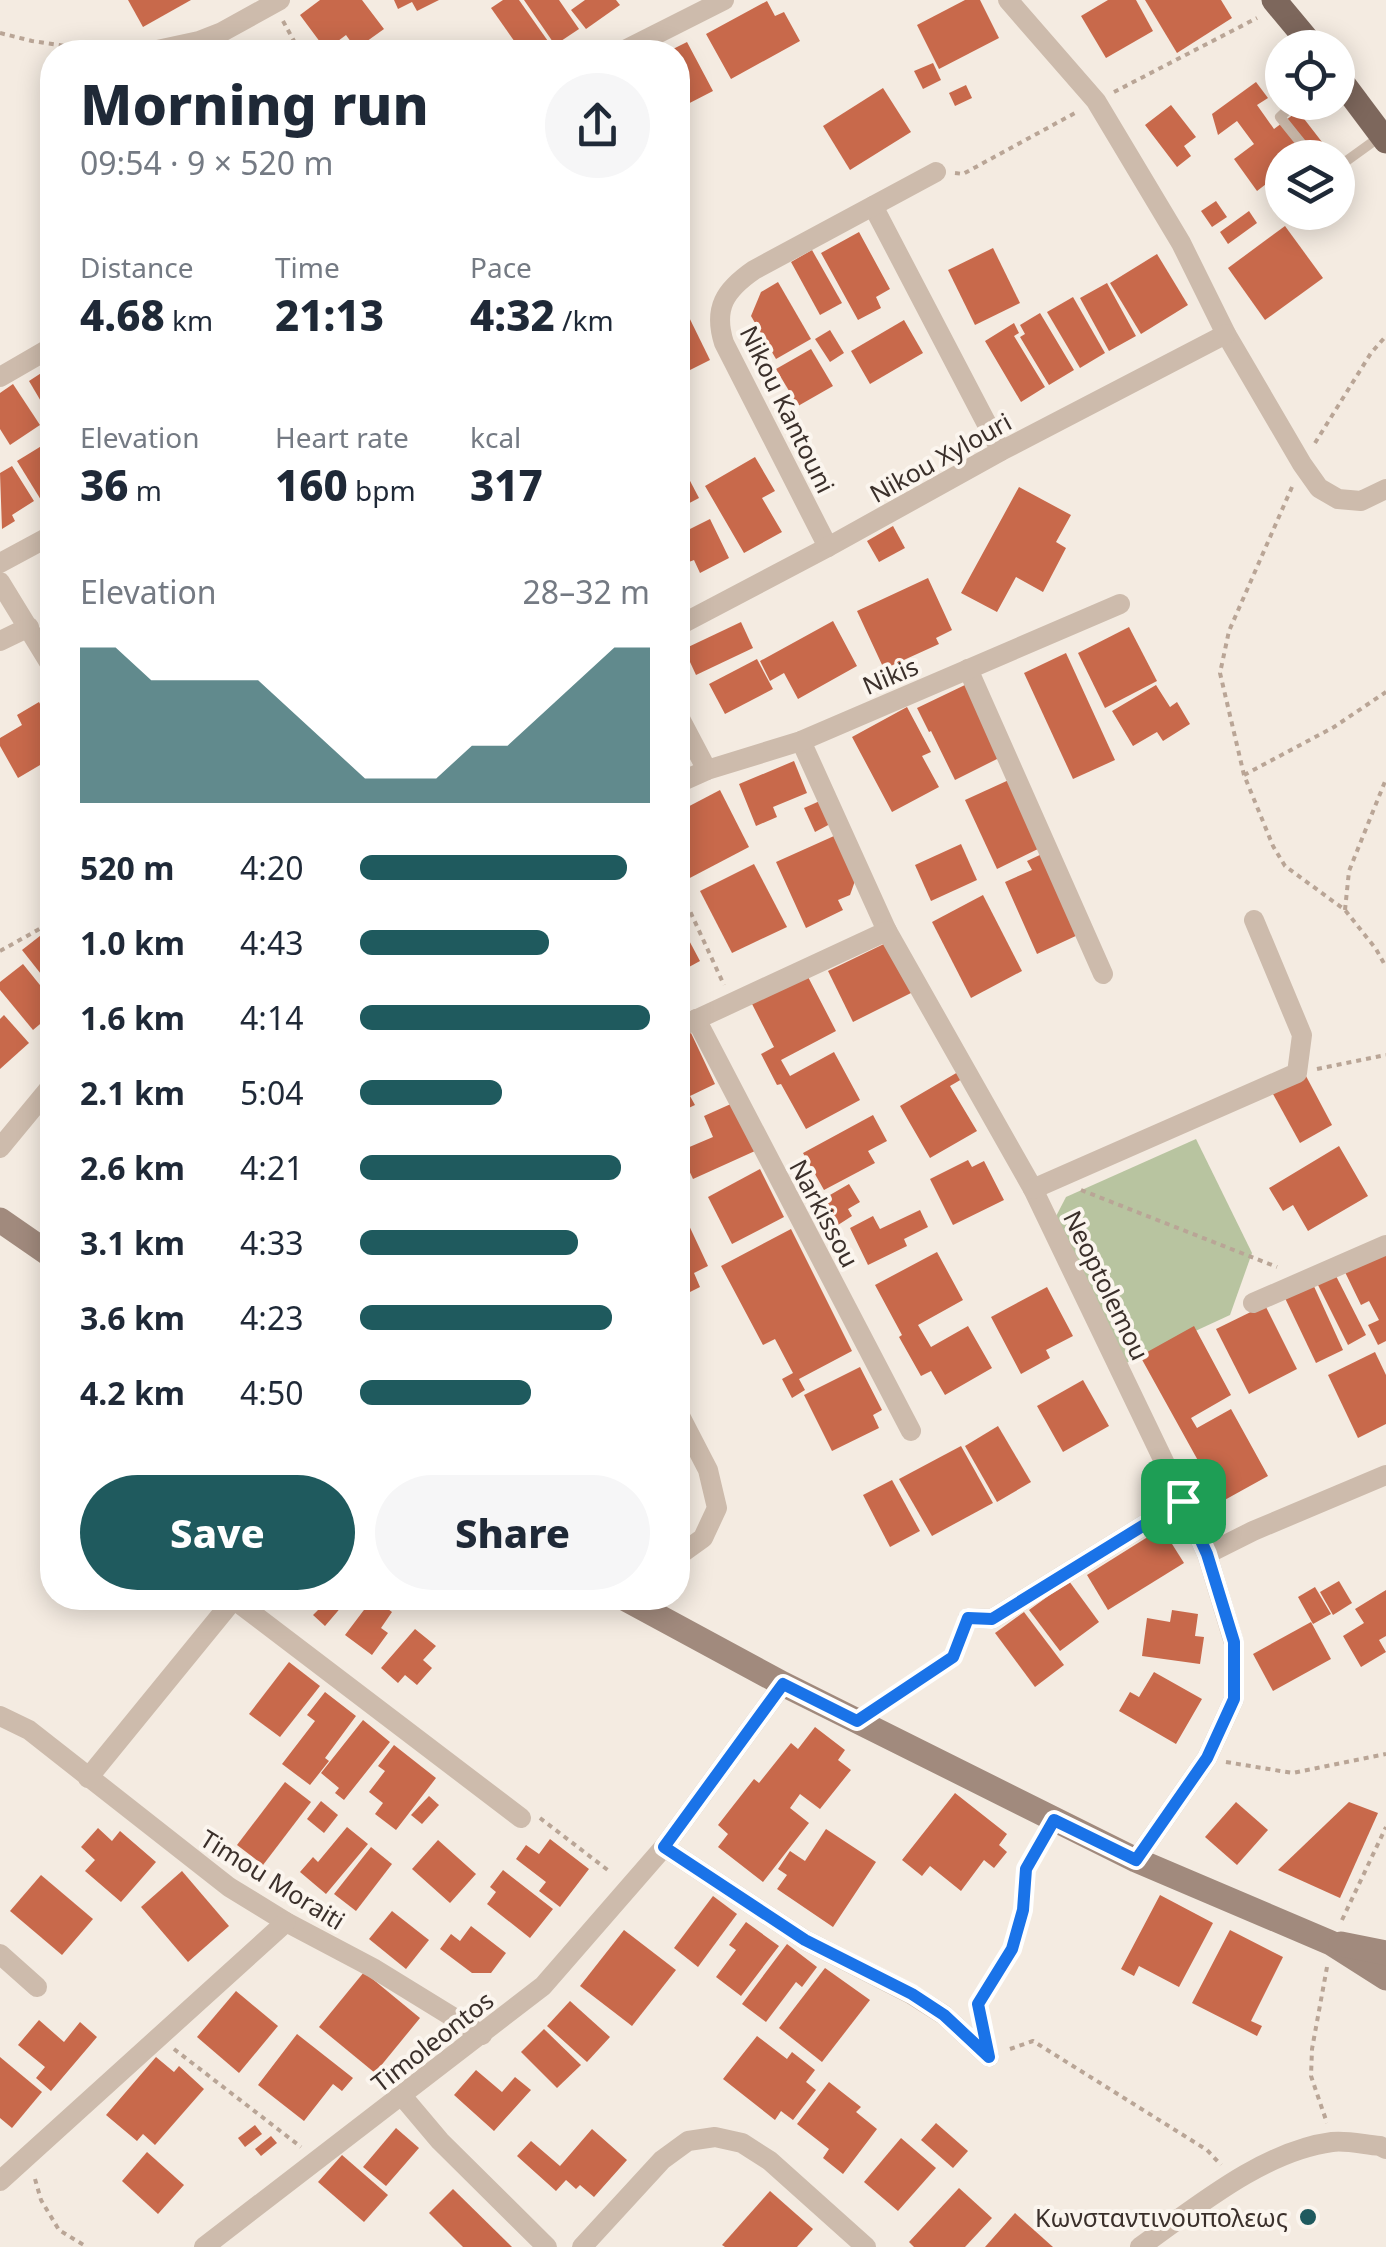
<!DOCTYPE html>
<meta charset="utf-8">
<style>
:root{--surface:#fff;--page:#f6f6f7;--text:#1f2937;--muted:#747a83;--accent:#1f5a5e}
body{margin:0;font-family:"Noto Sans",sans-serif;background:var(--page);color:var(--text);height:100vh;display:flex;flex-direction:column;font-size:38px;white-space:nowrap}
*{box-sizing:border-box;margin:0}
p{font-size:32px;color:var(--muted)}
.icon{flex:none;width:55px;height:55px;fill:none;stroke:currentColor;stroke-width:2;stroke-linecap:round;stroke-linejoin:round}
.map{position:relative;flex:1;overflow:hidden}
.panel{position:absolute;left:40px;top:40px;width:650px;height:1570px;display:flex;flex-direction:column;background:var(--surface);border-radius:40px;box-shadow:0 5px 25px #0003}
.panel>*{flex:none}
.buttons{position:absolute;left:1265px;top:30px;display:grid;gap:20px}
.buttons a{display:grid;place-items:center;width:90px;height:90px;border-radius:50%;background:var(--surface);box-shadow:0 5px 25px #0003;font-size:50px}
.pin{position:absolute;display:grid;place-items:center;width:85px;height:85px;color:#fff;margin:-42px;border-radius:20px;box-shadow:0 5px 15px #0006}
.round{display:grid;place-items:center;flex:none;width:105px;height:105px;border-radius:52px;background:var(--page)}
.overview{display:flex;align-items:center;justify-content:space-between;height:170px;padding:0 40px}
h1{font-size:55px;font-weight:800;line-height:75px}
.metrics{display:grid;grid-template-columns:repeat(3,1fr);gap:15px;height:170px;padding:10px 40px}
.metrics div{display:grid;align-content:center}
.metrics b{font-size:42px;font-weight:800}
.metrics small{font-size:28px;font-weight:400}
.metrics p{font-size:28px}
.chart{height:280px;padding:20px 40px}
.chart p{display:flex;justify-content:space-between}
.chart svg{width:100%;height:180px;margin-top:10px;fill:var(--accent);opacity:.7}
.primary-button{display:flex;gap:20px;margin-top:auto;padding:20px 40px}
.primary-button a{flex:1;height:115px;border-radius:60px;background:var(--accent);color:#fff;font-size:40px;font-weight:800;line-height:115px;text-align:center}
.primary-button a+a{background:var(--page);color:var(--text)}
ul{padding:0 40px;list-style:none;font-size:32px}
li{display:grid;grid-template-columns:160px 120px 1fr;align-items:center;height:75px}
li i{height:25px;border-radius:12px;background:var(--accent)}
.map>svg:first-child{display:block}
.green{fill:#b8c4a0}
.building{fill:#c8694b}
.lines{fill:none;stroke-linecap:round;stroke-linejoin:round}
.path{stroke:#b9a596;stroke-width:4;stroke-dasharray:5 5;stroke-linecap:butt}
.lane{stroke:#cdbbac;stroke-width:10}
.street{stroke:#cdbbac;stroke-width:20}
.secondary{stroke:#a18a7d;stroke-width:25}
.primary{stroke:#7d675c;stroke-width:25}
.route-casing{stroke:#fff;stroke-width:20}
.route{stroke:#1a73e8;stroke-width:12}
.poi-dot{fill:#1f5a5e;stroke:#fbf5ee;stroke-width:4}
.labels{text-anchor:middle;dominant-baseline:central;stroke-width:8;stroke-linejoin:round;paint-order:stroke}
.street-label{font-size:25px;fill:#3b302b;stroke:#fbf5ee}
.poi-label{font-size:25px;fill:#3b302b;stroke:#fbf5ee;text-anchor:end}
</style>
<div class="map">
<svg width="1386" height="2247" viewBox="0 0 1386 2247">
<rect width="100%" height="100%" fill="#f4ebe1"/>
<path class="green" d="M1196 1139 1252 1253 1230 1315 1124 1364 1052 1224 1066 1197Z"/>
<g class="building">
<path d="M128 0H191L143 27Z"/>
<path d="M320 0H362L384 29 356 49 346 35 326 50 300 15Z"/>
<path d="M394 0H439L417 11 412 2 398 9Z"/>
<path d="M503 0H519L550 44 537 52H522L491 8Z"/>
<path d="M524 0H559L579 29 555 45Z"/>
<path d="M585 0H616L620 5 586 29 571 10Z"/>
<path d="M965 0H980L999 38 939 69 917 25Z"/>
<path d="M1108 0H1136L1153 31 1106 58 1081 16Z"/>
<path d="M1145 0H1221L1232 18 1177 53Z"/>
<path d="M767 1 775 16 784 12 800 41 731 79 706 34Z"/>
<path d="M687 42 713 91 678 109V52H667Z"/>
<path d="M933 63 941 80 923 89 914 71Z"/>
<path d="M1256 82 1268 98 1257 105 1274 129 1298 111 1322 142 1302 158H1282V172L1257 191 1234 159 1254 144 1237 121 1218 135 1212 114Z"/>
<path d="M966 85 972 98 955 106 949 93Z"/>
<path d="M883 88 911 132 850 170 823 126Z"/>
<path d="M1171 105 1196 137 1184 146 1191 156 1177 167 1145 125Z"/>
<path d="M1216 201 1227 217 1212 227 1201 211Z"/>
<path d="M1249 211 1257 223 1228 244 1220 232Z"/>
<path d="M1285 226 1323 278 1265 320 1228 268Z"/>
<path d="M859 232 890 289 876 297 881 308 858 320 821 253Z"/>
<path d="M993 248 1020 303 975 325 948 270Z"/>
<path d="M812 250 842 303 820 315 791 262Z"/>
<path d="M1157 254 1188 305 1141 334 1110 283Z"/>
<path d="M778 282 811 339 776 359 751 316 761 292Z"/>
<path d="M1107 283 1136 336 1109 351 1080 298Z"/>
<path d="M1073 297 1105 353 1080 368 1047 312Z"/>
<path d="M684 307 710 360 678 376V311Z"/>
<path d="M1040 313 1074 370 1049 385 1020 337 1025 334 1020 325Z"/>
<path d="M904 320 923 353 870 384 851 351Z"/>
<path d="M1014 323 1019 333 1014 336 1045 387 1021 402 985 341Z"/>
<path d="M830 330 844 353 830 362 815 339Z"/>
<path d="M811 349 833 386 798 406 776 369Z"/>
<path d="M52 366V420L29 381Z"/>
<path d="M13 384 40 425 10 445 0 429V393Z"/>
<path d="M48 442 52 449V493L41 500 17 461Z"/>
<path d="M755 457 775 491 762 498 782 532 744 553 705 486Z"/>
<path d="M678 458 699 498 678 509Z"/>
<path d="M12 466 34 501 12 515 15 521 2 529 0 473Z"/>
<path d="M1019 487 1071 515 1056 542 1066 548 1043 592 1016 577 997 612 961 593Z"/>
<path d="M710 519 729 558 700 573 694 560 681 565 678 557V535Z"/>
<path d="M893 526 905 548 879 562 867 541Z"/>
<path d="M52 555V594L41 559Z"/>
<path d="M928 578 952 630 936 638 939 644 884 669 857 611Z"/>
<path d="M833 621 857 666 798 699 784 673 770 681 760 661Z"/>
<path d="M741 622 753 648 696 675 684 649Z"/>
<path d="M1129 627 1157 681 1105 708 1078 653Z"/>
<path d="M1066 653 1115 760 1073 779 1024 673Z"/>
<path d="M757 659 773 689 725 714 709 684Z"/>
<path d="M967 684 1001 757 955 780 931 731 929 732 917 708Z"/>
<path d="M1156 685 1170 707 1177 702 1190 724 1163 741 1157 732 1133 746 1112 711Z"/>
<path d="M39 702 52 727V758L18 778 0 746V738L22 725 17 715Z"/>
<path d="M907 707 931 752 922 756 939 787 892 812 852 737Z"/>
<path d="M794 761 807 793 773 807 777 817 756 826 739 784Z"/>
<path d="M1011 779 1042 847 997 869 965 800Z"/>
<path d="M720 790 749 847 686 880 678 864V812Z"/>
<path d="M822 800 832 823 815 832 804 808Z"/>
<path d="M834 836 855 881 850 895 838 900 843 910 806 928 776 862Z"/>
<path d="M961 844 977 880 931 901 915 865Z"/>
<path d="M1044 853 1080 934 1037 954 1005 882 1032 870 1027 861Z"/>
<path d="M754 864 787 927 732 953 700 891Z"/>
<path d="M983 895 1022 971 971 998 932 922Z"/>
<path d="M684 931 700 961 678 973V934Z"/>
<path d="M45 932 52 942V988L22 950Z"/>
<path d="M888 942 913 992 853 1022 828 971Z"/>
<path d="M23 964 52 1000V1014L33 1030 0 990V982Z"/>
<path d="M806 973 836 1031 781 1060 790 1076 834 1052 860 1100 806 1129 781 1084 777 1085 761 1054 774 1047 751 1002Z"/>
<path d="M4 1015 29 1043 0 1069V1019Z"/>
<path d="M691 1033 715 1084 690 1096 695 1105 678 1113V1039Z"/>
<path d="M958 1072 962 1079 950 1086 977 1131 930 1158 900 1106Z"/>
<path d="M1306 1076 1332 1125 1300 1143 1273 1094Z"/>
<path d="M733 1103 755 1151 693 1179 680 1151 713 1137 704 1116Z"/>
<path d="M873 1115 887 1141 868 1151 875 1163 824 1190 803 1153Z"/>
<path d="M1339 1146 1368 1196 1308 1231 1293 1205 1283 1211 1269 1188Z"/>
<path d="M968 1160 972 1167 984 1161 1004 1200 953 1225 930 1179Z"/>
<path d="M760 1169 784 1217 732 1244 708 1197Z"/>
<path d="M849 1184 860 1202 848 1209 852 1216 838 1225 823 1199Z"/>
<path d="M678 1202 708 1266 694 1273 700 1287 678 1298Z"/>
<path d="M920 1210 928 1227 904 1239 907 1246 868 1265 850 1228 873 1216 880 1229Z"/>
<path d="M791 1229 852 1351 799 1379 805 1390 792 1398 782 1379 793 1373 775 1339 763 1345 721 1266Z"/>
<path d="M1386 1249V1341L1378 1345 1368 1325 1379 1320 1369 1301 1361 1305 1344 1270Z"/>
<path d="M937 1252 963 1300 918 1325 931 1347 968 1326 992 1368 945 1395 931 1371 921 1376 899 1337 902 1335 875 1285Z"/>
<path d="M1333 1270 1366 1335 1348 1345 1315 1279Z"/>
<path d="M1312 1282 1343 1350 1316 1363 1284 1296Z"/>
<path d="M1047 1287 1073 1336 1046 1350 1050 1358 1021 1374 991 1317Z"/>
<path d="M1265 1305 1297 1369 1249 1394 1216 1329Z"/>
<path d="M1194 1326 1231 1395 1191 1418 1197 1428 1231 1409 1268 1476 1221 1502 1140 1356Z"/>
<path d="M1375 1352 1386 1375V1424L1358 1438 1328 1375Z"/>
<path d="M860 1367 882 1410 873 1415 879 1428 832 1451 804 1395Z"/>
<path d="M1083 1380 1109 1426 1063 1452 1037 1406Z"/>
<path d="M998 1426 1031 1482 997 1502 965 1446Z"/>
<path d="M961 1446 993 1503 932 1536 899 1479Z"/>
<path d="M892 1480 920 1531 890 1547 863 1495Z"/>
<path d="M1162 1528 1184 1563 1108 1610 1087 1575Z"/>
<path d="M1069 1581 1099 1622 1060 1651 1029 1610Z"/>
<path d="M1339 1581 1352 1603 1333 1615 1320 1592Z"/>
<path d="M1315 1587 1331 1614 1313 1624 1298 1597Z"/>
<path d="M1386 1590V1636L1379 1640 1386 1652 1361 1667 1343 1636 1364 1623 1355 1609Z"/>
<path d="M303 1598H349L325 1626 313 1615 318 1610Z"/>
<path d="M373 1598 392 1612 381 1628 388 1633 372 1655 345 1635Z"/>
<path d="M1172 1610 1198 1614 1195 1636 1204 1637 1200 1664 1142 1656 1147 1618 1170 1622Z"/>
<path d="M1024 1612 1064 1665 1035 1687 995 1633Z"/>
<path d="M1311 1622 1331 1659 1273 1691 1253 1654Z"/>
<path d="M415 1629 436 1646 423 1660 432 1668 417 1685 405 1675 398 1683 381 1668Z"/>
<path d="M289 1662 320 1686 280 1737 249 1714Z"/>
<path d="M1154 1672 1202 1699 1176 1744 1119 1711 1130 1692 1139 1697Z"/>
<path d="M325 1692 356 1716 325 1758 329 1761 310 1785 282 1764 315 1721 307 1715Z"/>
<path d="M363 1720 390 1742 344 1800 335 1793 339 1788 321 1773Z"/>
<path d="M815 1727 845 1750 838 1760 851 1770 820 1809 800 1794 790 1808 809 1823 763 1882 718 1847 728 1834 718 1825 754 1779 759 1783 791 1743 798 1749Z"/>
<path d="M394 1745 436 1778 396 1830 375 1814 383 1803 369 1792 385 1771 378 1766Z"/>
<path d="M285 1782 311 1802 263 1865 237 1845Z"/>
<path d="M955 1793 1007 1834 999 1845 1007 1852 994 1868 984 1860 961 1891 930 1866 922 1876 902 1860Z"/>
<path d="M429 1796 439 1805 422 1824 411 1815Z"/>
<path d="M321 1801 338 1815 324 1833 307 1819Z"/>
<path d="M1236 1802 1268 1830 1237 1865 1205 1837Z"/>
<path d="M1349 1802 1378 1813 1340 1898 1278 1870Z"/>
<path d="M347 1827 368 1844 326 1894 300 1872 313 1857 318 1862Z"/>
<path d="M98 1828 112 1841 120 1831 156 1862 121 1902 85 1871 95 1860 81 1847Z"/>
<path d="M826 1829 876 1862 833 1927 777 1889 787 1875 778 1869 790 1851 805 1861Z"/>
<path d="M550 1839 589 1869 560 1907 539 1891 546 1882 516 1859 526 1845 539 1854Z"/>
<path d="M438 1840 476 1874 450 1903 412 1869Z"/>
<path d="M371 1847 392 1864 356 1911 334 1894Z"/>
<path d="M503 1870 553 1909 530 1938 487 1904 496 1892 490 1887Z"/>
<path d="M182 1871 229 1926 188 1962 141 1907Z"/>
<path d="M41 1875 93 1919 62 1955 10 1911Z"/>
<path d="M1160 1895 1213 1923 1179 1987 1139 1966 1134 1976 1121 1969Z"/>
<path d="M713 1896 737 1914 698 1967 674 1948Z"/>
<path d="M392 1911 429 1940 406 1969 369 1939Z"/>
<path d="M746 1922 779 1946 741 1996 716 1977 736 1950 729 1945Z"/>
<path d="M471 1926 506 1953 491 1973H472L440 1949 451 1934 460 1941Z"/>
<path d="M624 1930 676 1970 632 2026 580 1986Z"/>
<path d="M1230 1930 1283 1957 1251 2021 1262 2026 1257 2036 1192 2003Z"/>
<path d="M787 1944 817 1967 802 1987 796 1982 766 2022 742 2004Z"/>
<path d="M825 1968 870 2000 822 2062 779 2028Z"/>
<path d="M364 1972 420 2018 375 2073 319 2027Z"/>
<path d="M236 1991 278 2026 239 2073 197 2037Z"/>
<path d="M570 2001 610 2037 587 2062 547 2026Z"/>
<path d="M39 2020 64 2042 80 2022 97 2037 51 2091 36 2078 45 2067 18 2045Z"/>
<path d="M544 2029 581 2065 557 2088 521 2052Z"/>
<path d="M297 2034 353 2078 342 2091 333 2084 304 2121 258 2085Z"/>
<path d="M757 2036 787 2059 792 2052 815 2070 806 2082 816 2090 793 2120 781 2111 775 2120 723 2079Z"/>
<path d="M0 2057 42 2092 12 2128 0 2118Z"/>
<path d="M156 2057 174 2072 179 2066 204 2089 155 2145 143 2134 137 2141 106 2115Z"/>
<path d="M476 2070 502 2092 515 2077 531 2090 494 2131 454 2095Z"/>
<path d="M829 2082 861 2107 856 2112 877 2129 843 2174 823 2158 829 2149 797 2124Z"/>
<path d="M936 2123 968 2151 953 2168 921 2140Z"/>
<path d="M255 2125 262 2134 245 2147 238 2138Z"/>
<path d="M396 2128 419 2148 386 2186 363 2167Z"/>
<path d="M592 2129 627 2160 594 2197 580 2185 576 2189 566 2180 556 2191 517 2156 531 2141 560 2166Z"/>
<path d="M271 2136 277 2143 261 2156 255 2149Z"/>
<path d="M901 2138 936 2168 898 2211 864 2182Z"/>
<path d="M147 2152 184 2185 158 2214 122 2181Z"/>
<path d="M342 2155 388 2195 364 2222 318 2182Z"/>
<path d="M959 2188 992 2218 965 2247H914L909 2242Z"/>
<path d="M453 2189 512 2247H463L429 2213Z"/>
<path d="M770 2191 813 2229 797 2247H725L722 2245Z"/>
<path d="M1015 2213 1053 2247H985Z"/>
</g>
<g class="lines">
<g class="path">
<path d="M283 21 300 52"/>
<path d="M0 33 32 41 104 52"/>
<path d="M1114 92 1257 18"/>
<path d="M955 173 963 174 1075 113"/>
<path d="M1315 443 1371 353 1386 336"/>
<path d="M1292 487 1229 631 1220 673 1244 775 1273 846 1285 866 1345 910 1376 949 1386 967"/>
<path d="M1244 775 1334 727 1386 692"/>
<path d="M678 885 724 985"/>
<path d="M1345 910 1349 871 1386 779"/>
<path d="M0 951 52 922"/>
<path d="M1317 1069 1386 1055"/>
<path d="M1081 1190 1277 1267"/>
<path d="M881 1705 953 1657 960 1639"/>
<path d="M1226 1762 1293 1773 1386 1754"/>
<path d="M540 1818 609 1871"/>
<path d="M1342 1920 1386 1827"/>
<path d="M1327 1967 1312 2049 1311 2076 1327 2123"/>
<path d="M982 2021 978 2004 1012 1949 1023 1910 1026 1869 1041 1841"/>
<path d="M174 2049 301 2147"/>
<path d="M1010 2049 1033 2041 1207 2150 1221 2165"/>
<path d="M35 2179 41 2200 59 2230 87 2247"/>
</g>
<g class="lane">
<path d="M1296 102 1280 117 1313 158"/>
<path d="M1338 167 1381 136"/>
</g>
<g class="street">
<path d="M1008 0 1096 101 1181 243 1226 334 1302 464 1319 488 1338 499 1361 501 1386 489"/>
<path d="M148 52 199 41 222 32 280 0"/>
<path d="M621 52 724 0"/>
<path d="M873 206 1001 451"/>
<path d="M0 377 52 347"/>
<path d="M828 547 724 343C713 308 725 290 754 270L936 172"/>
<path d="M0 563 52 535"/>
<path d="M0 582 52 667"/>
<path d="M678 626 828 547 1001 451 1226 334"/>
<path d="M0 641 29 627"/>
<path d="M968 669 1103 974"/>
<path d="M678 715 707 770"/>
<path d="M801 741 887 931 1033 1189 1183 1501 1207 1554 1234 1643V1699L1207 1758 1136 1860"/>
<path d="M678 783 707 770 801 741 1120 604"/>
<path d="M696 1019 911 1431"/>
<path d="M678 1028 887 931"/>
<path d="M0 1148 52 1085"/>
<path d="M1033 1189 1297 1073 1302 1035 1254 920"/>
<path d="M1253 1303 1386 1245"/>
<path d="M678 1412 708 1470 717 1508 703 1538 678 1556"/>
<path d="M1207 1554 1253 1531 1386 1475"/>
<path d="M232 1598 521 1818"/>
<path d="M968 1618 992 1619 1183 1501"/>
<path d="M0 1716 29 1730 229 1887 286 1922 373 1968 482 2035"/>
<path d="M88 1778 234 1599"/>
<path d="M664 1847 805 1940 911 1994 944 2015 989 2057"/>
<path d="M0 1954 37 1987"/>
<path d="M402 2096 440 2141 547 2247"/>
<path d="M0 2181 286 1922"/>
<path d="M204 2247 543 1986 664 1847 783 1684"/>
<path d="M582 2247 662 2160 688 2141 715 2137 742 2143 770 2161 866 2247"/>
<path d="M1140 2247C1195 2208 1263 2151 1332 2142 1347 2140 1365 2145 1380 2146L1386 2149"/>
</g>
<g class="secondary">
<path d="M0 1220 52 1256"/>
<path d="M624 1598 783 1684 1136 1860 1331 1943 1386 1978"/>
<path d="M1341 1944 1386 1953"/>
</g>
<g class="primary">
<path d="M1274 0 1314 48"/>
<path d="M1338 77 1386 141"/>
</g>
</g>
<g class="lines">
<g class="route-casing">
<path id="route" d="M1183 1501 1207 1554 1234 1642V1699L1207 1758 1136 1860 1054 1820 1026 1869 1023 1910 1012 1949 978 2004 989 2057 944 2015 912 1994 805 1940 664 1847 783 1684 857 1721 953 1657 968 1618 992 1619Z"/>
</g>
<use href="#route" class="route"/>
</g>
<circle class="poi-dot" cx="1308" cy="2217" r="10"/>
<g class="labels">
<g class="street-label">
<text transform="translate(788 409) rotate(64)">Nikou Kantouni</text>
<text transform="translate(940 457) rotate(-29)">Nikou Xylouri</text>
<text transform="translate(890 675) rotate(-23)">Nikis</text>
<text transform="translate(825 1213) rotate(62)">Narkissou</text>
<text transform="translate(1107 1285) rotate(64)">Neoptolemou</text>
<text transform="translate(273 1879) rotate(32)">Timou Moraiti</text>
<text transform="translate(432 2041) rotate(-38)">Timoleontos</text>
</g>
<g class="poi-label">
<text x="1288" y="2217">Κωνσταντινουπολεως</text>
</g>
</g>
</svg>
<div class="buttons">
<a><svg class="icon" aria-label="locate" viewBox="0 0 24 24"><circle cx="12" cy="12" r="6"/><path d="M12 2v4M12 18v4M2 12h4M18 12h4"/></svg></a>
<a><svg class="icon" aria-label="layers" viewBox="0 0 24 24"><path d="M12 4l9 5-9 5-9-5zM3 14l9 5 9-5"/></svg></a>
</div>
<div class="pin" style="left:1183px;top:1501px;background:#1e9e55"><svg class="icon" aria-label="arrive" viewBox="0 0 24 24"><path d="M6 21V4h12l-3 4 3 4H6"/></svg></div>
<section class="panel">
<div class="overview"><div><h1>Morning run</h1><p>09:54 · 9 × 520 m</p></div><a class="round"><svg class="icon" aria-label="share" viewBox="0 0 24 24"><path d="M12 15V3M7 8l5-5 5 5M5 13v7h14v-7"/></svg></a></div>
<div class="metrics">
<div><p>Distance</p><b>4.68<small> km</small></b></div>
<div><p>Time</p><b>21:13</b></div>
<div><p>Pace</p><b>4:32<small> /km</small></b></div>
</div>
<div class="metrics">
<div><p>Elevation</p><b>36<small> m</small></b></div>
<div><p>Heart rate</p><b>160<small> bpm</small></b></div>
<div><p>kcal</p><b>317</b></div>
</div>
<div class="chart"><p><span>Elevation</span>28–32 m</p>
<svg viewBox="0 0 160 44" preserveAspectRatio="none"><path d="M0 44V6L10 6L20 14L30 14L40 14L50 14L60 22L70 30L80 38L90 38L100 38L110 30L120 30L130 22L140 14L150 6L160 6V44z"/></svg>
</div>
<ul>
<li><b>520 m</b>4:20<i style="width:92%"></i></li>
<li><b>1.0 km</b>4:43<i style="width:65%"></i></li>
<li><b>1.6 km</b>4:14<i style="width:100%"></i></li>
<li><b>2.1 km</b>5:04<i style="width:49%"></i></li>
<li><b>2.6 km</b>4:21<i style="width:90%"></i></li>
<li><b>3.1 km</b>4:33<i style="width:75%"></i></li>
<li><b>3.6 km</b>4:23<i style="width:87%"></i></li>
<li><b>4.2 km</b>4:50<i style="width:59%"></i></li>
</ul>
<div class="primary-button"><a>Save</a><a>Share</a></div>
</section>
</div>
